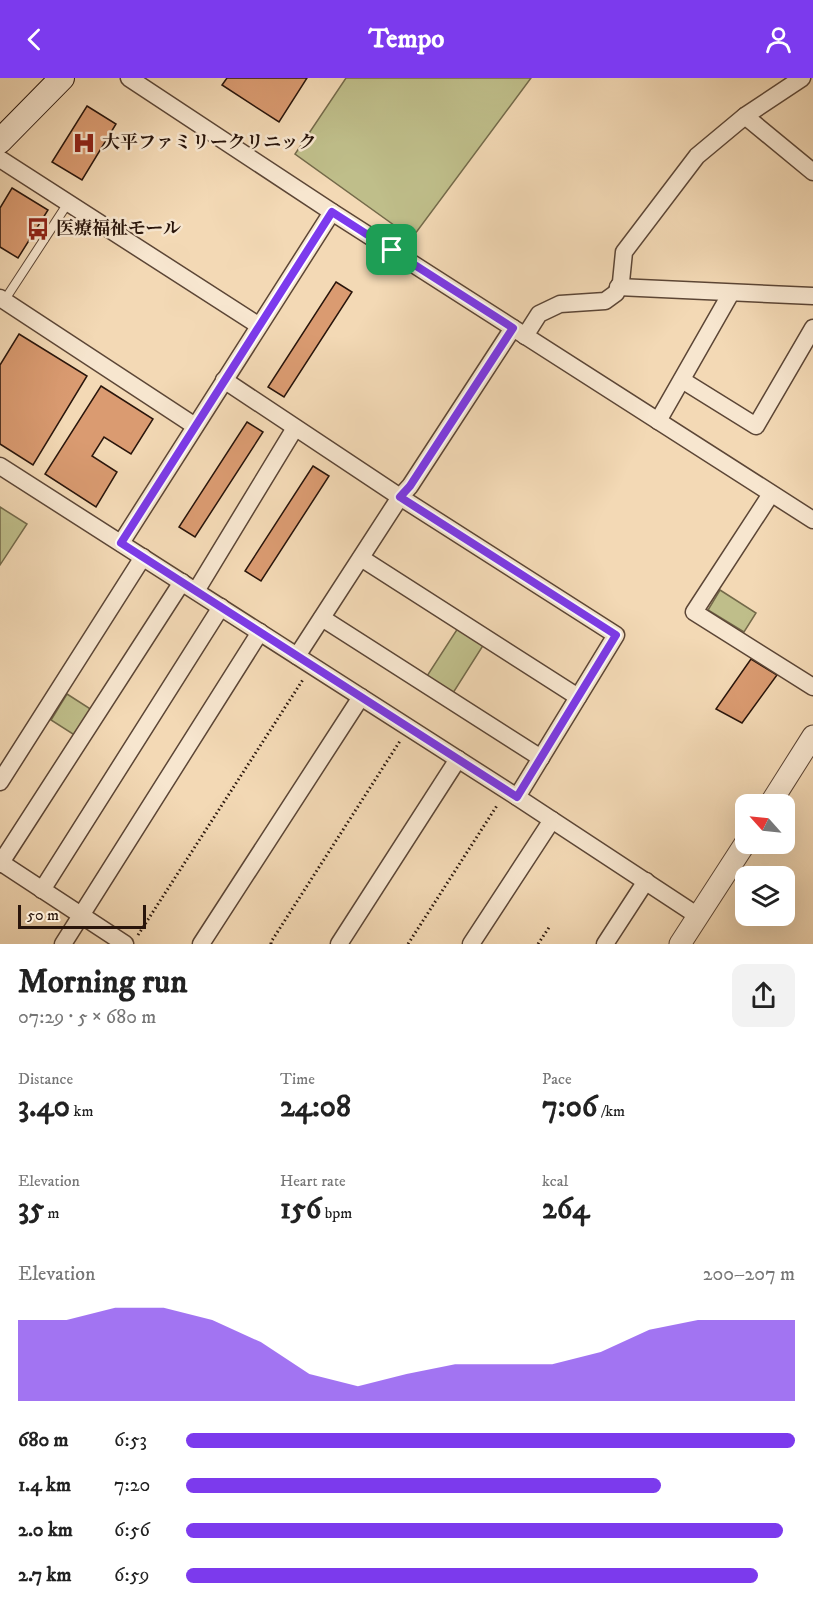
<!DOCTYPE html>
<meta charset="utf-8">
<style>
:root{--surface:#fff;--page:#f2f2f2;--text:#222;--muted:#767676;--accent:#7c3aed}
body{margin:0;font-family:"IM FELL DW Pica","Noto Serif JP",serif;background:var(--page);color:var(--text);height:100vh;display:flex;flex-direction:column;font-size:22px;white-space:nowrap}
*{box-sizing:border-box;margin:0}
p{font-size:20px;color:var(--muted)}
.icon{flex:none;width:33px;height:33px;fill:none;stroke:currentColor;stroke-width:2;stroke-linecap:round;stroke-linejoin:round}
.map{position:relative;height:866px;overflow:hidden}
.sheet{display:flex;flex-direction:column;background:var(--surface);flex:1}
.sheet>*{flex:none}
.needle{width:39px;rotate:297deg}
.tools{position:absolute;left:735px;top:716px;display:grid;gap:12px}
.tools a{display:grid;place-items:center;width:60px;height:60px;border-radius:12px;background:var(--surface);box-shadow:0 6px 24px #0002;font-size:30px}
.scale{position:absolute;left:18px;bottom:15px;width:128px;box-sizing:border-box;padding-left:6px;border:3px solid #29150b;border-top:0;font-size:16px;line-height:21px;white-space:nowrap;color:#29150b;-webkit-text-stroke:4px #f7e6cf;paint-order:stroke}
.pin{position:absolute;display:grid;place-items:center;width:51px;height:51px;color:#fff;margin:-26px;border-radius:12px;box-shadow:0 3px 9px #0006}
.round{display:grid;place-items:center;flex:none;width:63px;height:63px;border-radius:12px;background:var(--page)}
.headline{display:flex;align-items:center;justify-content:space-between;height:102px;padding:0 18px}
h1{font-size:33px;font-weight:700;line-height:45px}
.figures{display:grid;grid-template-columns:repeat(3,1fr);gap:9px;height:102px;padding:6px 18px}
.figures div{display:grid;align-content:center}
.figures b{font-size:30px;font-weight:700}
.figures small{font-size:16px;font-weight:400}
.figures p{font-size:16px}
.chart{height:168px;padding:12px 18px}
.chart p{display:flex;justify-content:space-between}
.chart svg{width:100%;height:108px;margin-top:6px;fill:var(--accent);opacity:.7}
ul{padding:0 18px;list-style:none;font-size:20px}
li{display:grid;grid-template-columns:96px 72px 1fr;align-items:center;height:45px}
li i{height:15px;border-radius:8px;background:var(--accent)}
header{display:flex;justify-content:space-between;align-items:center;height:78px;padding:0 18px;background:var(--accent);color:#fff;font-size:27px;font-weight:700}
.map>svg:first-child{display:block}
.green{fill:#bfbe8a;stroke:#746a4a;stroke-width:1.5}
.building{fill:#da9b71;stroke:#29150b;stroke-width:1.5}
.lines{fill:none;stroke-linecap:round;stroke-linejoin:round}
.service-casing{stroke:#5c4636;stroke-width:10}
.minor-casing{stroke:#5c4636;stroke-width:19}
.tertiary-casing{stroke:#5c4636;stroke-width:23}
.secondary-casing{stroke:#29150b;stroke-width:26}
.path{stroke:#29150b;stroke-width:3;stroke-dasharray:1.5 3;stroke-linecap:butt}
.service{stroke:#f7e6cf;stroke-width:8}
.minor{stroke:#f7e6cf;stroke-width:16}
.tertiary{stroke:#f7e6cf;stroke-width:21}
.secondary{stroke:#f7e6cf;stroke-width:24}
.route-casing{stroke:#fff;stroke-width:12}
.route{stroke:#7c3aed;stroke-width:8}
.labels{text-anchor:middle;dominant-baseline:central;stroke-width:5;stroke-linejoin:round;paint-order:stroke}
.poi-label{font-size:18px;font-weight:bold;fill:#29150b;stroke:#f7e6cf;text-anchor:start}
</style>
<header><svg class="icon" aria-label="back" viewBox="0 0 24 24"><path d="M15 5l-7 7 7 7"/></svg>Tempo<svg class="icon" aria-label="person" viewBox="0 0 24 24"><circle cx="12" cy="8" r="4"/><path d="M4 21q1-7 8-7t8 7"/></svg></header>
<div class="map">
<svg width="813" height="866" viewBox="0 0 813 866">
<rect width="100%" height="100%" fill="#f3d9b5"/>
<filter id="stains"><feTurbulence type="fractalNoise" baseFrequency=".00333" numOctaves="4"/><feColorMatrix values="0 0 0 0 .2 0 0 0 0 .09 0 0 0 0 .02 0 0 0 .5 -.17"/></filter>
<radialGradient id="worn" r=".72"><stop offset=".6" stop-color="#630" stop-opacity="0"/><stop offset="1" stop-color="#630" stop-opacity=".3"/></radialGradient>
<g class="green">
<path d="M346 0H531L412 160 295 76Z"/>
<path d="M0 429 27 446 0 487Z"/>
<path d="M720 512 756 535 744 554 708 532Z"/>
<path d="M458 550 484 566 453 615 427 598Z"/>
<path d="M67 616 92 632 76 658 51 642Z"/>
</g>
<g class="building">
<path d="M227 0H307L279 44 222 7Z"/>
<path d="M87 28 116 46 82 102 52 84Z"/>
<path d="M12 110 48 132 18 180 0 169V130Z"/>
<path d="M336 204 352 214 284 319 268 309Z"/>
<path d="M19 256 87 298 33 387 0 366V287Z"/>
<path d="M101 308 153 341 131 376 104 359 92 378 117 394 96 429 45 396Z"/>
<path d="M247 344 263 354 195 459 179 449Z"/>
<path d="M313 388 329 398 261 503 245 493Z"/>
<path d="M751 581 777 597 742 645 716 631Z"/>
</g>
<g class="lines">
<g class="service-casing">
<path id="service" d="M4 223 68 125"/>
</g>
<g class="minor-casing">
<g id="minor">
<path d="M129 0 332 134 513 250"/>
<path d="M745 38 813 94"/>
<path d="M0 81 258 247"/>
<path d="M618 209 813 218"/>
<path d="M0 220 195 348"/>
<path d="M525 258 539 236 560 226 605 223 616 215 621 204 624 174 697 78 745 38 802 0"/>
<path d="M224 302 400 419 410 408 513 250 813 442"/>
<path d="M682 302 756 348 813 250"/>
<path d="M658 343 731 215"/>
<path d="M0 388 517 719 698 838"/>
<path d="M771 416 694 534 813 609"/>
<path d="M121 465 332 134"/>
<path d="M361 480 578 619"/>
<path d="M196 513 295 350"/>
<path d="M322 540 541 680"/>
<path d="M297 578 400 419 616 557 517 719"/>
<path d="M0 704 143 479"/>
<path d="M0 784 125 866"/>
<path d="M0 786 182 504"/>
<path d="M42 812 221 529"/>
<path d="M63 866 260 554"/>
<path d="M201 866 361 619"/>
<path d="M339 866 458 681"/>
<path d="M471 866 552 742"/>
<path d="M605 866 646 803"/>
</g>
</g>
<g class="tertiary-casing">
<g id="tertiary">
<path d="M770 726 813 658"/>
<path d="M680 866 746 764"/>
</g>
</g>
<g class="secondary-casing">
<path id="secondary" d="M0 63 62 0"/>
</g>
<g class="path">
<path d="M138 857 304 600"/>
<path d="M271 866V864L400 663"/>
<path d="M408 866 498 726"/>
<path d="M538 866 550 848"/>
</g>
<use href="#service" class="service"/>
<use href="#minor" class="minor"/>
<use href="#tertiary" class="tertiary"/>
<use href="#secondary" class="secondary"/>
</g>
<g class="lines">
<g class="route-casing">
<path id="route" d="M332 134 513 250 410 408 400 419 616 557 517 719 121 465Z"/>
</g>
<use href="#route" class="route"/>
</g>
<defs>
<g id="hospital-bare" transform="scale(1.8)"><path d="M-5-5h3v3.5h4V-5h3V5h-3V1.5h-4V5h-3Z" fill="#8f2418" stroke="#f7e6cf" stroke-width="2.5" paint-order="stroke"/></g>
<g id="bus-bare" transform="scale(1.8)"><path d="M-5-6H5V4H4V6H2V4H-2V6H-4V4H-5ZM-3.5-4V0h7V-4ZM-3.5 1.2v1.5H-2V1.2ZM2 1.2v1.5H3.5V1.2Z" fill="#8f2418" stroke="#f7e6cf" stroke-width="2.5" paint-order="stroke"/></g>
</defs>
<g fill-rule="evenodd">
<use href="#hospital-bare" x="84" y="65"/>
<use href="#bus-bare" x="38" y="151"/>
</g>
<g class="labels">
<g class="poi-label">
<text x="102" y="65">大平ファミリークリニック</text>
<text x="56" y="151">医療福祉モール</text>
</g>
</g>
<rect width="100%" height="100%" filter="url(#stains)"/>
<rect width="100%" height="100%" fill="url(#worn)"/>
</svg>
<div class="tools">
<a><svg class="needle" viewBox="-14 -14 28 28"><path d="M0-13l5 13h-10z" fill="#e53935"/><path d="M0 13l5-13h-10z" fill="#767676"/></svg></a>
<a><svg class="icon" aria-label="layers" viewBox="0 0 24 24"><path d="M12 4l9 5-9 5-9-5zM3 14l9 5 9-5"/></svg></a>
</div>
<div class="scale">50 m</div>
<div class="pin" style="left:392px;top:172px;background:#1e9e55"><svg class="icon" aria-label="arrive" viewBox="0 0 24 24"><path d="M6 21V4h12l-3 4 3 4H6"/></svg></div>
</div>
<section class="sheet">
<div class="headline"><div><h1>Morning run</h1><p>07:29 · 5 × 680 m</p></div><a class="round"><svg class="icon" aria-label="share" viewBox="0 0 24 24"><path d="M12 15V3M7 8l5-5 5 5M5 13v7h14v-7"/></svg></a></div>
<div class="figures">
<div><p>Distance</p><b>3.40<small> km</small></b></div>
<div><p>Time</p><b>24:08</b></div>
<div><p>Pace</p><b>7:06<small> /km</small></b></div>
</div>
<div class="figures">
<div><p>Elevation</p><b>35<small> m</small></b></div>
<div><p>Heart rate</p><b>156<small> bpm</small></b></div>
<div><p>kcal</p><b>264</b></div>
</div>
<div class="chart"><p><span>Elevation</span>200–207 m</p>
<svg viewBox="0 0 160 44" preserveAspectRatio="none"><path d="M0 44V11L10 11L20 6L30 6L40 11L50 20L60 33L70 38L80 33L90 29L100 29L110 29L120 24L130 15L140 11L150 11L160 11V44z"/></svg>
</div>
<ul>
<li><b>680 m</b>6:53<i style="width:100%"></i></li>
<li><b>1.4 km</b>7:20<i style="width:78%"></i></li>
<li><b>2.0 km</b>6:56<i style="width:98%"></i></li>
<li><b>2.7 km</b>6:59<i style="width:94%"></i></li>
</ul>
</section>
